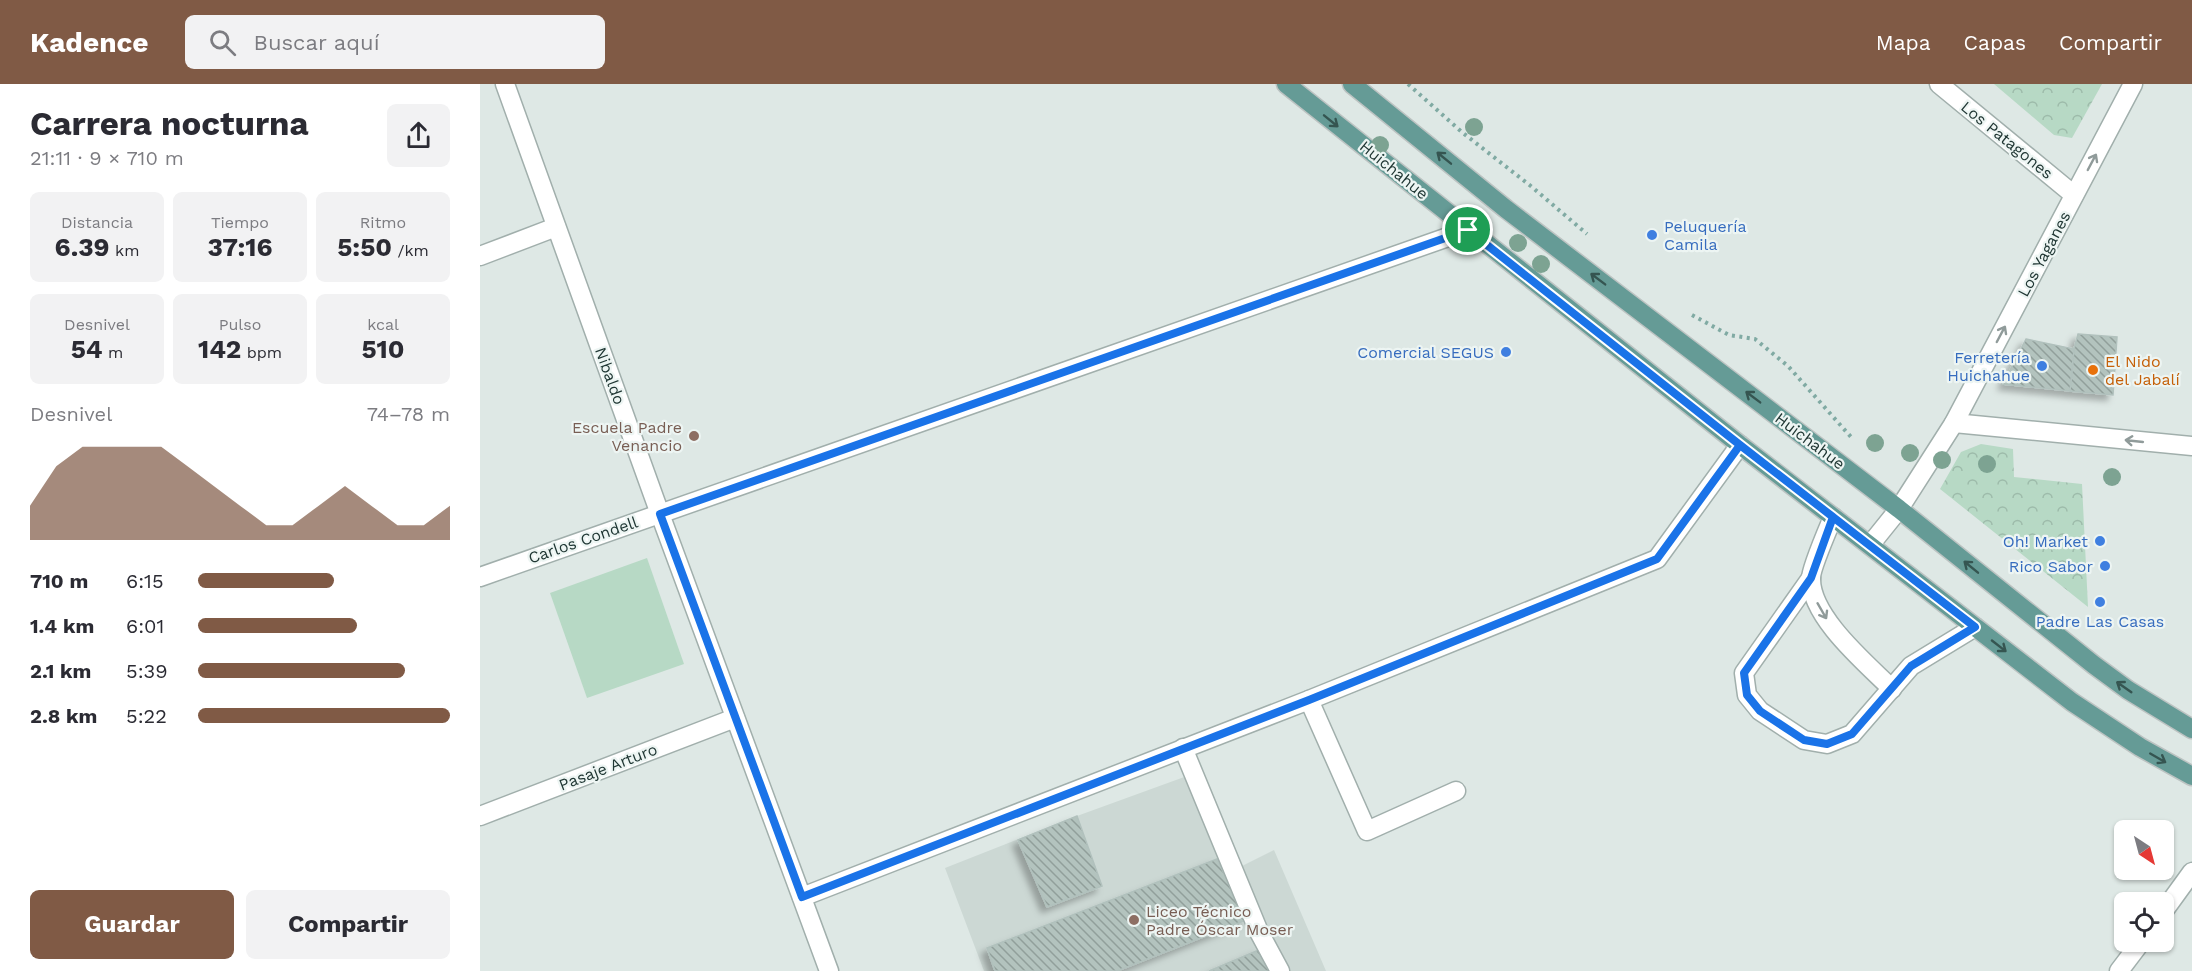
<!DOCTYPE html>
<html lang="es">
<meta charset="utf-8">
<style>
:root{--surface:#fff;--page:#f2f2f3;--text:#2b2b33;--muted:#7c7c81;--accent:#805a45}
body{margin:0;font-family:"Work Sans",sans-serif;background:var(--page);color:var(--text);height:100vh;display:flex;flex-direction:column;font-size:22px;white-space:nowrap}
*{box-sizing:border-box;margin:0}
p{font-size:20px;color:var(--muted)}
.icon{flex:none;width:33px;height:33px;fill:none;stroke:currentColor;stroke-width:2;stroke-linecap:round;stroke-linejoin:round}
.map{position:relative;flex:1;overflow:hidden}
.details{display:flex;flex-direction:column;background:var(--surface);width:480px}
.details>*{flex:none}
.needle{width:39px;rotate:144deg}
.tools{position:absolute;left:1634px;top:736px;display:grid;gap:12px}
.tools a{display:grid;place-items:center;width:60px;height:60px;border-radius:9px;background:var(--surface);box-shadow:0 2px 4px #0004;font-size:30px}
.pin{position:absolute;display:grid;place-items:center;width:51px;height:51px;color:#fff;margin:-26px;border:3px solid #fff;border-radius:50%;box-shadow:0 2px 6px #0007}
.round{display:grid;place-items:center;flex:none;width:63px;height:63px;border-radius:9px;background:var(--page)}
.head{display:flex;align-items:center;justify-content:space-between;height:102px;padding:0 30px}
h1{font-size:33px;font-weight:700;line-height:45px}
.metrics{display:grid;grid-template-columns:repeat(3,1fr);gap:9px;height:102px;padding:6px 30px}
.metrics div{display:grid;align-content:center;border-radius:9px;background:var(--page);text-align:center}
.metrics b{font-size:26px;font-weight:700}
.metrics small{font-size:16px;font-weight:400}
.metrics p{font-size:16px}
.chart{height:168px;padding:12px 30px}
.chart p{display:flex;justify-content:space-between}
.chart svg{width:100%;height:108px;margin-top:6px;fill:var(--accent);opacity:.7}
.primary-button{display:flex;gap:12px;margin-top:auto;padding:12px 30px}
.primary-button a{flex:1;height:69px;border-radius:9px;background:var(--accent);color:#fff;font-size:24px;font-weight:700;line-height:69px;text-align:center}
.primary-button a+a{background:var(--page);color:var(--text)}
ul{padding:0 30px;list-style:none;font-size:20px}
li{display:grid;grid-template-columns:96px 72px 1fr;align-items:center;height:45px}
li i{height:15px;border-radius:8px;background:var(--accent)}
header{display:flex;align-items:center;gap:36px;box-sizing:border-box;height:84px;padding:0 30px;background:var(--accent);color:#fff}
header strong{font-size:28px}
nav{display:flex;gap:33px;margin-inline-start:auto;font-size:21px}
.search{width:420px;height:54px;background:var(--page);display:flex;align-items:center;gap:15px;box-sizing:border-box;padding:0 21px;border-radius:9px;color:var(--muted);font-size:22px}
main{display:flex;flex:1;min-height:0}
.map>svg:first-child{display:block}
.built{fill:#ccd8d4}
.forest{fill:url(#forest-crowns)}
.pitch{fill:#b7d9c5}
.building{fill:url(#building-back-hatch);stroke:#b1c1bd;stroke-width:1.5;filter:url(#shadow)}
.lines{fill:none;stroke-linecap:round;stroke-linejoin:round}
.minor-casing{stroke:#a1afac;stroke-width:21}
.major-casing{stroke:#bcc3c2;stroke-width:21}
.path{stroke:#80aaa3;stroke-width:4;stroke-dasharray:3 4.5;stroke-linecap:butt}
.minor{stroke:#fff;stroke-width:18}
.major{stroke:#659b96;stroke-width:18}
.tree{fill:#7da392}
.oneway{stroke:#355551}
.oneway2{stroke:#909b9a}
.route-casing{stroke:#fff;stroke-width:12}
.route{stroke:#1a73e8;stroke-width:8}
.shop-dot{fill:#3f7fe0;stroke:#edf5f3;stroke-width:2}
.food-dot{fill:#e8710a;stroke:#edf5f3;stroke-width:2}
.education-dot{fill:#8d6e63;stroke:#edf5f3;stroke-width:2}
.labels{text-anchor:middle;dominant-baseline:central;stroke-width:4.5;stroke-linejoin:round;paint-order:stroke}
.street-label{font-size:16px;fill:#203734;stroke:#edf5f3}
.shop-label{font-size:16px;fill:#366cbe;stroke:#edf5f3;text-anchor:end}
.food-label{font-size:16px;fill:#c56008;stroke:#edf5f3;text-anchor:start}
.education-label{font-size:16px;fill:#785e54;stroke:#edf5f3;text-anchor:end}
</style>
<header>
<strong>Kadence</strong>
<div class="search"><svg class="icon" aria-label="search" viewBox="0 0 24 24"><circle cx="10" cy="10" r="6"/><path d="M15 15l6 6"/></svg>Buscar aquí</div>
<nav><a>Mapa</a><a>Capas</a><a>Compartir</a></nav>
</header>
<main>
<section class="details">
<div class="head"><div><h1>Carrera nocturna</h1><p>21:11 · 9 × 710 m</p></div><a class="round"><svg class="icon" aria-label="share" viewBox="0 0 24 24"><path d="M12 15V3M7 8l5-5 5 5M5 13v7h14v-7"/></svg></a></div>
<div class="metrics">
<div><p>Distancia</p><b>6.39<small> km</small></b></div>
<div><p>Tiempo</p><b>37:16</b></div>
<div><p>Ritmo</p><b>5:50<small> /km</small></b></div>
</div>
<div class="metrics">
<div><p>Desnivel</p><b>54<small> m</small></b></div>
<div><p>Pulso</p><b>142<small> bpm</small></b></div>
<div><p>kcal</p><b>510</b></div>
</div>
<div class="chart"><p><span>Desnivel</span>74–78 m</p>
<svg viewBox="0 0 160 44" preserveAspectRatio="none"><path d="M0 44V30L10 14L20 6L30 6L40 6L50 6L60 14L70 22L80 30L90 38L100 38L110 30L120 22L130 30L140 38L150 38L160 30V44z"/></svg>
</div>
<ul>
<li><b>710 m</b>6:15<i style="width:54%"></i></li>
<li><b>1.4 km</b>6:01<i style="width:63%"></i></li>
<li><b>2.1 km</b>5:39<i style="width:82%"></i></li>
<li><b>2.8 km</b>5:22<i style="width:100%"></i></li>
</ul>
<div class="primary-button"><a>Guardar</a><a>Compartir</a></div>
</section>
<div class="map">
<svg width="1712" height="887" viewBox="0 0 1712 887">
<defs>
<pattern id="forest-crowns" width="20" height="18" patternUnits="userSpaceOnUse" patternTransform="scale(1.5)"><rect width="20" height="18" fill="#b7d9c5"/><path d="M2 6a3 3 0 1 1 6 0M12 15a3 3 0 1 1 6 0" fill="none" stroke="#9dbbaa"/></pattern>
<pattern id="building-back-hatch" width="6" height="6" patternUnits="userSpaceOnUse" patternTransform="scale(1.5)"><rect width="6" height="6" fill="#b3c3be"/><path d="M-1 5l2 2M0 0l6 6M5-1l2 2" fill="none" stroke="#919f9b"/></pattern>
<filter id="shadow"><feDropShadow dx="-5.5" dy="5.5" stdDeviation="3" flood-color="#0004"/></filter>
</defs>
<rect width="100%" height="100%" fill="#dee8e5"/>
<path class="built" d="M718 688 760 783 794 766 846 887H504L465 784 597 732Z"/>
<g class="forest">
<path d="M1514 0H1622L1592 54 1574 51Z"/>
<path d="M1501 360 1533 365 1534 393 1602 400 1608 523 1460 405 1481 368Z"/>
</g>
<path class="pitch" d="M167 474 204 580 107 614 70 509Z"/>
<g class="building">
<path d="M1598 250 1637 253 1633 311 1590 307 1594 265Z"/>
<path d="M1546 255 1594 265 1590 307 1523 300Z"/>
<path d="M597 732 622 802 567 823 538 756Z"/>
<path d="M737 775 766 836 637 887H515L507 864Z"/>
<path d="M781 865 791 887H729Z"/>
</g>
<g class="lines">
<g class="minor-casing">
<g id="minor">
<path d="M25 0 180 430 349 887"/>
<path d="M1459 0 1594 111"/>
<path d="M0 172 76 143"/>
<path d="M1474 339 1712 362"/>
<path d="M1353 433C1348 445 1331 484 1331 494 1330 533 1387 580 1412 605"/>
<path d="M1390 461 1419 425 1474 339 1653 0"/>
<path d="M0 493 988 146"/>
<path d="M1331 494 1264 589 1267 611 1280 627 1324 656 1347 660 1372 650 1431 582 1495 543"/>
<path d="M829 616 887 747 976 707"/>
<path d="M703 664 779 848 800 887"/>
<path d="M0 732 255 634"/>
<path d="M322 813 829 616 1177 475 1260 361"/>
<path d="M1683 828 1712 788"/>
<path d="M1639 887 1661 858"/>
</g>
</g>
<g class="major-casing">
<g id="major">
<path d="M806 0 1260 361 1592 618 1660 663 1712 692"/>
<path d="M872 0 1026 125 1419 425 1614 581 1648 606 1712 645"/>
</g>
</g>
<g class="path">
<path d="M928 0 983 49 1052 103 1107 150"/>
<path d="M1212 231 1249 251 1275 255 1308 282 1371 353"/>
</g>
<use href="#minor" class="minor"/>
<use href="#major" class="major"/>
</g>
<g class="tree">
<circle cx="994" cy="43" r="9"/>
<circle cx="900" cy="61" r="9"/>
<circle cx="1038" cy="159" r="9"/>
<circle cx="1061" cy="180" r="9"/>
<circle cx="1395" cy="359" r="9"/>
<circle cx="1430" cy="369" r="9"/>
<circle cx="1462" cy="376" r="9"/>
<circle cx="1507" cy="380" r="9"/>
<circle cx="1632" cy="393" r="9"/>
</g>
<defs><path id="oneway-shaft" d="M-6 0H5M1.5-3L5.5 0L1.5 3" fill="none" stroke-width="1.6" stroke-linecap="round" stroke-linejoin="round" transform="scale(1.5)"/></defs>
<g class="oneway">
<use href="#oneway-shaft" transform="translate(851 37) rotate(39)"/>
<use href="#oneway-shaft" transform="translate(964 74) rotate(-141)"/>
<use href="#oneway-shaft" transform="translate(1118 195) rotate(-143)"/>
<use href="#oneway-shaft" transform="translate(1273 313) rotate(-143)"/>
<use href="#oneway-shaft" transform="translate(1491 483) rotate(-141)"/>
<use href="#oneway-shaft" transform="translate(1519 562) rotate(38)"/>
<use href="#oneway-shaft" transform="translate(1644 603) rotate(-145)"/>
<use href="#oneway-shaft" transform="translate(1678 674) rotate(30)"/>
</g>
<g class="oneway2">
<use href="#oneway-shaft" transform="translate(1612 78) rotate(-62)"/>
<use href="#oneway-shaft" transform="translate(1521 250) rotate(-62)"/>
<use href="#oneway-shaft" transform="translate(1654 357) rotate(-174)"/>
<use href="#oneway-shaft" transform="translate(1342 527) rotate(60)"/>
</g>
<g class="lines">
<g class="route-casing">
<path id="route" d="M988 146 180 430 322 813 829 616 1177 475 1260 361 1353 433 1331 494 1264 589 1267 611 1280 627 1324 656 1347 660 1372 650 1431 582 1495 543 1260 361 988 146"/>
</g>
<use href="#route" class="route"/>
</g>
<g class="shop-dot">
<circle cx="1172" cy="151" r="6"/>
<circle cx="1026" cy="268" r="6"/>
<circle cx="1562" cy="282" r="6"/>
<circle cx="1620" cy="457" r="6"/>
<circle cx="1625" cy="482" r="6"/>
<circle cx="1620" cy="518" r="6"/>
</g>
<circle class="food-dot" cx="1613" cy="286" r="6"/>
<g class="education-dot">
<circle cx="214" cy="352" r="6"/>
<circle cx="654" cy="836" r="6"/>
</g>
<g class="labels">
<g class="street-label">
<text transform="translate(1527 56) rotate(39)">Los Patagones</text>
<text transform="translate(914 86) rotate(39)">Huichahue</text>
<text transform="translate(1564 170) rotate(-62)">Los Yaganes</text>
<text transform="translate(130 292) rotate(70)">Nibaldo</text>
<text transform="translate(1330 357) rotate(37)">Huichahue</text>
<text transform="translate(103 456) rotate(-19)">Carlos Condell</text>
<text transform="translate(128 683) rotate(-21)">Pasaje Arturo</text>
</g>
<g class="shop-label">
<text x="1184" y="142" text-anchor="start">Peluquería<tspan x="1184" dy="18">Camila</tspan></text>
<text x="1014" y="268">Comercial SEGUS</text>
<text x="1550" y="273">Ferretería<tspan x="1550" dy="18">Huichahue</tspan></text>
<text x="1608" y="457">Oh! Market</text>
<text x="1613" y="482">Rico Sabor</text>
<text x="1620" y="537" text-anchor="middle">Padre Las Casas</text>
</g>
<g class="food-label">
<text x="1625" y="277">El Nido<tspan x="1625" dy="18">del Jabalí</tspan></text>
</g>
<g class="education-label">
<text x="202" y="343">Escuela Padre<tspan x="202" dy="18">Venancio</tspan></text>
<text x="666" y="827" text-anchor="start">Liceo Técnico<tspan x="666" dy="18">Padre Óscar Moser</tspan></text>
</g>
</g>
</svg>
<div class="tools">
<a><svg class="needle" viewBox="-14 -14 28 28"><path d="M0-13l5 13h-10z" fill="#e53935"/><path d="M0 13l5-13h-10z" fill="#7c7c81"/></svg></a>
<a><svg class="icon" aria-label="locate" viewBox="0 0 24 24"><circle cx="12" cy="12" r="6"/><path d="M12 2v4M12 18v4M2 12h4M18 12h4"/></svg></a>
</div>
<div class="pin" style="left:988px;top:146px;background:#1e9e55"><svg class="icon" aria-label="arrive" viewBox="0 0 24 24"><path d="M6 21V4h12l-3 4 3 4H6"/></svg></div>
</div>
</main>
